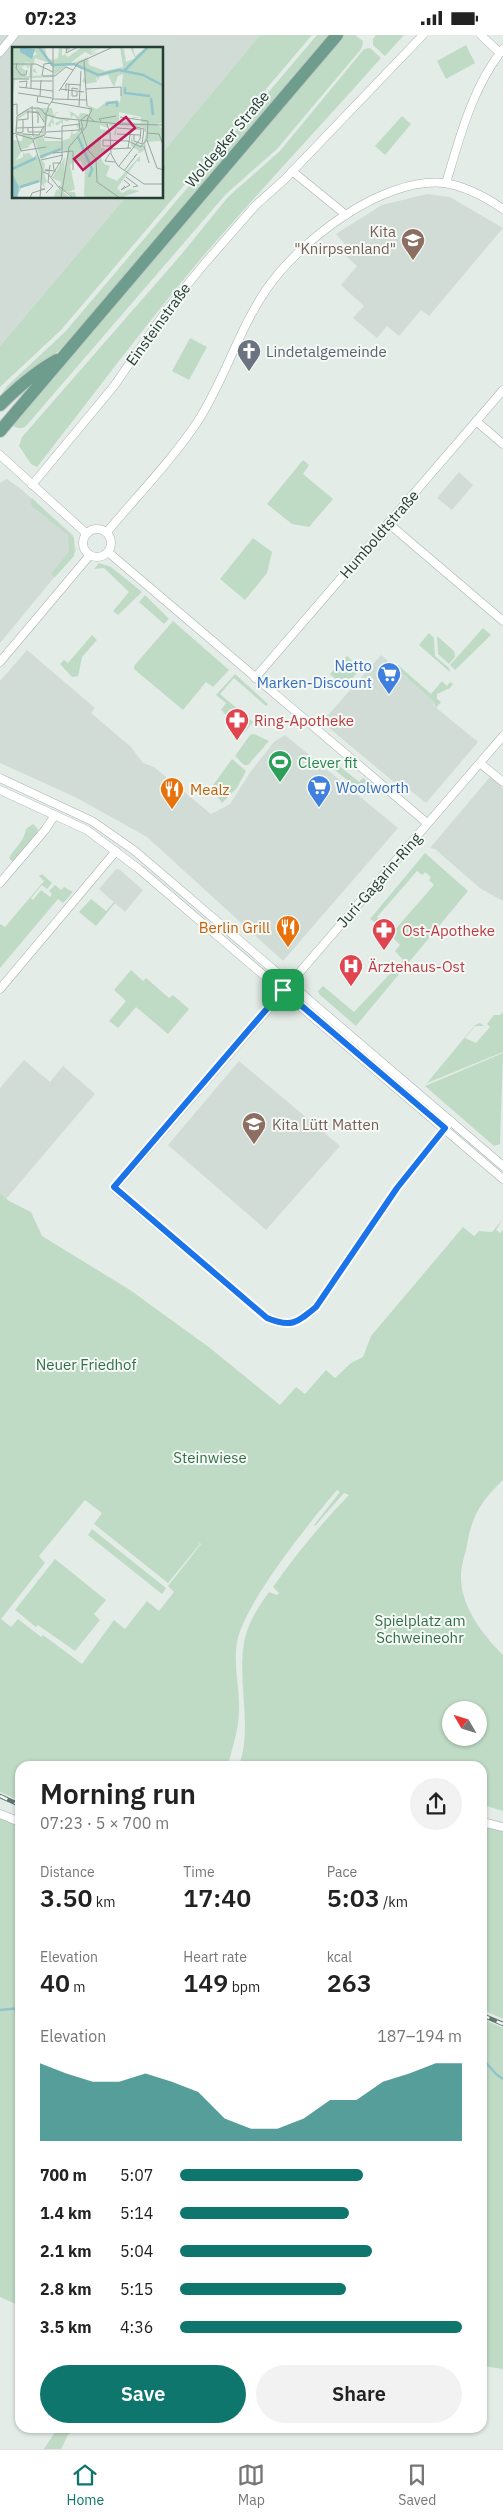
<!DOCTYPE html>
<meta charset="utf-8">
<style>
:root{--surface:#fff;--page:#f2f2f2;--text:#222;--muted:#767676;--line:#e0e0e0;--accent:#0f766e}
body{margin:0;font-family:"IBM Plex Sans",sans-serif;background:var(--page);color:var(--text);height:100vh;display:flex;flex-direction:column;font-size:19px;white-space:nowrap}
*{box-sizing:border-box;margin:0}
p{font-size:16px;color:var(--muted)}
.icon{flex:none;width:28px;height:28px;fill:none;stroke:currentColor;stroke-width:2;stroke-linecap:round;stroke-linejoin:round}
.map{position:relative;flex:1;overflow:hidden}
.details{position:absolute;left:15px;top:1726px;width:472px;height:672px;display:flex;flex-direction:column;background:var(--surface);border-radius:15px;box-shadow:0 1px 4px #0004}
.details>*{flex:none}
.needle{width:32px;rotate:309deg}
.controls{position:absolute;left:442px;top:1666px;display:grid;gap:10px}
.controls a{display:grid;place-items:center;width:45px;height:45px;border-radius:50%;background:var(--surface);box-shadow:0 1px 4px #0004;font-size:25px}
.pin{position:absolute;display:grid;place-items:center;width:42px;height:42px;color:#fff;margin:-21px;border-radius:10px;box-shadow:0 2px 8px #0006}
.round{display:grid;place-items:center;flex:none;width:52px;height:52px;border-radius:26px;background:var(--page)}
.summary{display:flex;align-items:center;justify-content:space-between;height:85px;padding:0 25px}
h1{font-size:28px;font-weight:600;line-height:38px}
.figures{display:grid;grid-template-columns:repeat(3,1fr);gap:8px;height:85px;padding:5px 25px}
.figures div{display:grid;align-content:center}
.figures b{font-size:25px;font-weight:600}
.figures small{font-size:14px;font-weight:400}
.figures p{font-size:14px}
.chart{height:140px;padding:10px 25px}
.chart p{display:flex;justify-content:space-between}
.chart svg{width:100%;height:90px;margin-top:5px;fill:var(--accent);opacity:.7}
.cta{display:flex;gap:10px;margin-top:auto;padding:10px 25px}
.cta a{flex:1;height:58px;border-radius:30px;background:var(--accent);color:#fff;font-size:20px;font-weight:600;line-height:58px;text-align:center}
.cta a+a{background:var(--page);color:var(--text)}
ul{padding:0 25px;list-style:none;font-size:16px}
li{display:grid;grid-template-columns:80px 60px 1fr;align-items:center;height:38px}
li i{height:12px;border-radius:6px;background:var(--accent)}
.status{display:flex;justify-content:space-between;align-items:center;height:35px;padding:0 25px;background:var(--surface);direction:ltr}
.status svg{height:14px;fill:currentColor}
.tabs{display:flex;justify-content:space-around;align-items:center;height:70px;border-top:1px solid var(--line);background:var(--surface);font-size:14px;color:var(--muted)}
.tabs a{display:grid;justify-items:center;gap:2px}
.tabs .on{color:var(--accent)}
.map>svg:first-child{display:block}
.built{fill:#d2dcd7}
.green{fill:#bfdbc5;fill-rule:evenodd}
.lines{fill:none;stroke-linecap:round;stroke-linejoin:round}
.stream{stroke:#92c5cb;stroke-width:2.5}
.minor-casing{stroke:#a7b4af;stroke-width:9}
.primary-casing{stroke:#c2c8c6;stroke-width:14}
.minor{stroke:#fff;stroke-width:8}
.primary{stroke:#6e9d8e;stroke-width:12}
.rail-casing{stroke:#607770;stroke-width:4.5}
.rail{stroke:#f4f9f6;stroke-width:2.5;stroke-dasharray:8;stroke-linecap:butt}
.route-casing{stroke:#fff;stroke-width:10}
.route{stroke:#1a73e8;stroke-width:6}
.labels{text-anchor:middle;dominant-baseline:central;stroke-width:4;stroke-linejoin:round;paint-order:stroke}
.street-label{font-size:15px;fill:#253c35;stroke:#f4f9f6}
.education-label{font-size:15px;fill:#785e54;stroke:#f4f9f6;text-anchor:end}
.worship-label{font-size:15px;fill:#5b616d;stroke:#f4f9f6;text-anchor:start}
.shop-label{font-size:15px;fill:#366cbe;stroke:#f4f9f6;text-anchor:end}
.health-label{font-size:15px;fill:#be3a42;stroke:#f4f9f6;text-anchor:start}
.leisure-label{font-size:15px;fill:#27864d;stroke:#f4f9f6;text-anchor:start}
.food-label{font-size:15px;fill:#c56008;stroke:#f4f9f6;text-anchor:start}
.park-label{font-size:15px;fill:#346e47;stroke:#f4f9f6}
.inset-river{fill:none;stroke:#92c5cb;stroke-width:2.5}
.inset-road{fill:none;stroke:#98a6a0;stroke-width:1}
.view{fill:#c2185b;fill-opacity:0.15;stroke:#c2185b;stroke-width:2.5}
.inset-edge{fill:none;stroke:#253c35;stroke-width:2.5}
</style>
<div class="status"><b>07:23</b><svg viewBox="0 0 49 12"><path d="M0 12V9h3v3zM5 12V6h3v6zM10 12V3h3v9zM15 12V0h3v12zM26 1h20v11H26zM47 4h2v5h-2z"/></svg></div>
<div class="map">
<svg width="503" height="2414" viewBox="0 0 503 2414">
<rect width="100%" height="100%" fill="#e4ece8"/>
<g class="built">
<path d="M0 0H260L163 117 162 14H14V162L125 163 0 311Z"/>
<path d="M427 159 450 162 503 193 429 281 421 275 399 301 387 291 377 303 353 283 364 271 341 250 357 231 345 220 350 215 336 199 382 170Z"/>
<path d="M459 437 473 450 452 475 437 463Z"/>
<path d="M7 444 22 455 73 500 76 516 0 608V448Z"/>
<path d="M27 615 95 673 91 678 131 712 143 728 154 732 211 779 230 769 251 736 274 707 285 700 398 793 283 926 147 802 77 763 0 728V646Z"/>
<path d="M381 620 433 666 434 671 478 707 426 768 400 747H394L322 687Z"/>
<path d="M490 742 503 753V866L481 854 435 814 430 813Z"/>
<path d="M116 834 120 835 143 855 125 877 99 854Z"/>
<path d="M24 1025 50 1047 63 1031 95 1059 6 1164 0 1158V1053Z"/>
<path d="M239 1026 340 1111 266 1195 168 1110Z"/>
</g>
<g class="green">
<path d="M260 0H312L61 295 0 352V311L125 163 162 162 163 117Z"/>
<path d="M317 0H330L64 311C44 331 19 339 0 361L7 351 65 297Z"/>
<path d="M343 0H355L363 6 362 13 277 114 226 159 26 391C21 395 15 393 10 389Z"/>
<path d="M376 0H404L385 21 373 10V4Z"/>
<path d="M466 10 475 28 446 44 437 26Z"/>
<path d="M370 13 381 23C321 91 258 157 199 226 143 293 91 363 37 432L31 429 19 411 22 402 180 221 228 162 280 116 364 14Z"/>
<path d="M402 81 411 89 385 120 375 111Z"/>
<path d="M190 303 207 312 189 345 172 336Z"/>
<path d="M303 425 309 430 303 439 333 464 309 492 292 489 267 469Z"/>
<path d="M32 463 74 503V521L55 542 51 539 69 517 68 500 32 471 30 468Z"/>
<path d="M253 503 272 517 267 538 245 565 220 544Z"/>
<path d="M99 528 111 532 142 557 118 580 113 576 129 557 104 533 94 534Z"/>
<path d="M145 560 169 584 164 589 139 567Z"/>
<path d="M173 586 229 635 213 652 206 647 183 675 134 634V631Z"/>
<path d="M483 593 491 600 455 635 450 630Z"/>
<path d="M429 598 434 603 435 621 449 633 450 637 419 610Z"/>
<path d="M92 600 97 605 82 622 78 641 72 642 60 629 64 625 68 628Z"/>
<path d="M437 601 454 616 455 622 449 629 438 619Z"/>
<path d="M347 621 359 632V636L344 652 330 639Z"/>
<path d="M398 630 431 659 442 646 447 651 450 647 453 649 450 653 437 659V664L441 667 436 673 433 666 396 633Z"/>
<path d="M235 639 268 669 266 671 234 643 220 659 253 687 244 698 221 675 226 668 216 660Z"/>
<path d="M254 699 269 706 248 730H244L235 721 250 700Z"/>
<path d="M232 724 246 736 237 753 222 768 211 753Z"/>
<path d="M338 730 359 747 363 743 373 751 365 760 334 734Z"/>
<path d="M33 789 38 794 37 798 13 827 9 823C15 812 24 807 26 794Z"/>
<path d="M425 818 468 856 356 991 319 959 318 956 323 951 354 977 403 925 395 916 400 910 392 902 386 908 384 907 434 850 429 845 431 842 425 837 422 840 417 836 377 882 382 887 379 890 370 884Z"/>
<path d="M42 839 52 848 47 854 42 850 31 863 33 865 41 855 50 862 52 859 49 856 55 850 61 855 64 852 73 857 63 868 58 864 0 933V889L5 892 44 846 39 841Z"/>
<path d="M91 864 106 876 114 867 115 868 96 891 79 877Z"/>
<path d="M131 935 143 946 146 943 169 963 173 960 189 974 168 999 136 972 118 993 109 986 126 966 114 955Z"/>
<path d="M503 977V1017L427 1048 475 990 480 988 484 991H475L465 1003 476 1008 490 992 487 989 494 980H500Z"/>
<path d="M503 1018 500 1109 494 1111 425 1051Z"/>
<path d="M0 1158 9 1166 31 1177 42 1201 130 1255 210 1313 280 1370 296 1352 305 1359 326 1335 335 1343 351 1328 363 1322 371 1301 463 1192 474 1201 479 1196 492 1197 503 1184 496 1195 500 1198 503 1195V1445C481 1466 472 1481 467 1510 465 1520 461 1531 461 1540 460 1571 483 1600 503 1620V1776L483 1770 482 1731H239C253 1691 237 1649 244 1608 247 1590 258 1572 269 1557L277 1560 279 1558 273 1552C296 1519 321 1489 349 1460L344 1458 315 1491 314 1490 340 1457 337 1455C309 1488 245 1567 237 1607 233 1630 240 1653 239 1676 239 1694 232 1713 228 1731H20V1766L0 1757ZM85 1465 102 1478 94 1489 168 1548 200 1509 197 1506 201 1509 168 1551 174 1557 159 1576 147 1566 125 1594 114 1585 82 1629 43 1600 41 1602 18 1584 11 1592 1 1584 45 1528 39 1521ZM451 1675H479V1702H451Z"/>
<path d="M92 1494 166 1553 162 1559 88 1500Z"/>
<path d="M55 1524 106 1565 94 1579 100 1585 75 1616 38 1590 36 1592 15 1575Z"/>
<path d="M0 1782 20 1790V2271L0 2262Z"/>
<path d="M482 1790 503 1796V1984L483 1975Z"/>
<path d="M483 1984 503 1993V2334L483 2331Z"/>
<path d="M57 2394H76L68 2400 61 2414H44Z"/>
</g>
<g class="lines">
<g class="stream">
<path d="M0 1975 20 1973"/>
<path d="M482 2023 496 2039 503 2044"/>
</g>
<g class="minor-casing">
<g id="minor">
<path d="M481 0 500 18"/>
<path d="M0 17 14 0"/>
<path d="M292 136 346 180"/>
<path d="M446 148C460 102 472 53 503 14"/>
<path d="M476 386 503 409"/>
<path d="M0 420 87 499"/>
<path d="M32 450 114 351 166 276 205 228 256 170 285 144 423 0"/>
<path d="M388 488 503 586"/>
<circle cx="97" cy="508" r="14"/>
<path d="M107 497C137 461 172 425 198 386 225 344 238 296 266 255 299 206 382 142 444 148 464 151 487 163 503 174"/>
<path d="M108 517 427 788"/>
<path d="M0 627 90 520"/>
<path d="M255 643 503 355"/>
<path d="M480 728 503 747"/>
<path d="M0 743 92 786 135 816 503 1131"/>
<path d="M0 755 87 795 139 834 503 1144"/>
<path d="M0 848 45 795 55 780"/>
<path d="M0 954 116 816"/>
<path d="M451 1086 397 1153 316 1272C297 1288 291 1293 267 1283L114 1153 503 701"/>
<path d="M0 1779 20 1787"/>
<path d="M482 1787 503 1792"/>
</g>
</g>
<g class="primary-casing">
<g id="primary">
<path d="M0 370C18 352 35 337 57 325"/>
<path d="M0 396 337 0"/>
</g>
</g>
<use href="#minor" class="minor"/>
<use href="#primary" class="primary"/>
<g class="rail-casing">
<g id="rail">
<path d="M0 1761 20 1770"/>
<path d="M482 1980 503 1989"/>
</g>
</g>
<use href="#rail" class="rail"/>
</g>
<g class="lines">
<g class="route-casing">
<path id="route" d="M283 955 445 1093 397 1153 316 1272C297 1288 291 1293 267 1283L114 1152Z"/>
</g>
<use href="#route" class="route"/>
</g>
<defs>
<g id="school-pin" transform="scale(1.25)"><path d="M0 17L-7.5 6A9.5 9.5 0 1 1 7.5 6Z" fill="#8d6e63" stroke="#f4f9f6"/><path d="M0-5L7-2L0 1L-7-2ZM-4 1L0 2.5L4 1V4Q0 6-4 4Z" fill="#fff"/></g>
<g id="church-pin" transform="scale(1.25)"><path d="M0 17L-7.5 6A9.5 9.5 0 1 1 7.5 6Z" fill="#6b7280" stroke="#f4f9f6"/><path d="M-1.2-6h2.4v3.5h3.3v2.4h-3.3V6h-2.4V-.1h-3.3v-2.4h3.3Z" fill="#fff"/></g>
<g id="supermarket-pin" transform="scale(1.25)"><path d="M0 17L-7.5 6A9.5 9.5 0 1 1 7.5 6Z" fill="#3f7fe0" stroke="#f4f9f6"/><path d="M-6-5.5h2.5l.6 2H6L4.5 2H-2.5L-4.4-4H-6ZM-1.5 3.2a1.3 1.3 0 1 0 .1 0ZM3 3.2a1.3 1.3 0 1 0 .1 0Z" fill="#fff"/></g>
<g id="pharmacy-pin" transform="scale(1.25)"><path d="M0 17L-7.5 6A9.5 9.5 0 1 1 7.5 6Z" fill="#e0444e" stroke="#f4f9f6"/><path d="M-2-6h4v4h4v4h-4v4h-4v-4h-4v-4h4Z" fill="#fff"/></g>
<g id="stadium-pin" transform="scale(1.25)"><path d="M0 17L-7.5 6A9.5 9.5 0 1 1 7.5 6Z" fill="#2e9e5b" stroke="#f4f9f6"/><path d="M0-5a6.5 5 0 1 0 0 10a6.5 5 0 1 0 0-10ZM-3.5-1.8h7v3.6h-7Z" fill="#fff"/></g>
<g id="restaurant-pin" transform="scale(1.25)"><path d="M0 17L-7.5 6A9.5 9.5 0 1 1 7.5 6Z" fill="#e8710a" stroke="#f4f9f6"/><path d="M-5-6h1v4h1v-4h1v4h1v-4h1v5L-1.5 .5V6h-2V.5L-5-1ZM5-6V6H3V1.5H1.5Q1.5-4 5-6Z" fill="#fff"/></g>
<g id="hospital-pin" transform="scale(1.25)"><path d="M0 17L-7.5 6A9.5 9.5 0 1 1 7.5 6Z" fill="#e0444e" stroke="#f4f9f6"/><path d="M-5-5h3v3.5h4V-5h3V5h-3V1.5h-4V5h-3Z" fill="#fff"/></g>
</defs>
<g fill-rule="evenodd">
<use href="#school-pin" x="413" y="205"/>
<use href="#church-pin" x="249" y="316"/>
<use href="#supermarket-pin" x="389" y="639"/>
<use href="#pharmacy-pin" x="237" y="685"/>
<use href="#stadium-pin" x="280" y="727"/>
<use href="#supermarket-pin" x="319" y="752"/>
<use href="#restaurant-pin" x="172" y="754"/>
<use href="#restaurant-pin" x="288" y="892"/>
<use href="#pharmacy-pin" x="384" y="895"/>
<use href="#hospital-pin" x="351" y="931"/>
<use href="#school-pin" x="254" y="1089"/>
</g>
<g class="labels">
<g class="street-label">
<text transform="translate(227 104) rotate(-50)">Woldegker Straße</text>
<text transform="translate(158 289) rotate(-54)">Einsteinstraße</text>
<text transform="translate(379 499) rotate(-49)">Humboldtstraße</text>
<text transform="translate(379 845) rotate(-49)">Juri-Gagarin-Ring</text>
</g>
<g class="education-label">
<text x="396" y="196">Kita<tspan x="396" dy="17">"Knirpsenland"</tspan></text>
<text x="272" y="1089" text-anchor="start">Kita Lütt Matten</text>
</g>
<g class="worship-label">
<text x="266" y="316">Lindetalgemeinde</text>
</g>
<g class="shop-label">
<text x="372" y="630">Netto<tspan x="372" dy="17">Marken-Discount</tspan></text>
<text x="336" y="752" text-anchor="start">Woolworth</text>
</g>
<g class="health-label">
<text x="254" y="685">Ring-Apotheke</text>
<text x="402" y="895">Ost-Apotheke</text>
<text x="368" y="931">Ärztehaus-Ost</text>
</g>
<g class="leisure-label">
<text x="298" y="727">Clever fit</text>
</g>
<g class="food-label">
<text x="190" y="754">Mealz</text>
<text x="270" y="892" text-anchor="end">Berlin Grill</text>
</g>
<g class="park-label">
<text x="86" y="1329">Neuer Friedhof</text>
<text x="210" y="1422">Steinwiese</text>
<text x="420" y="1585">Spielplatz am<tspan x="420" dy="17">Schweineohr</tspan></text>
</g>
</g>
<g transform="translate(12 12)">
<rect width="151" height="151" fill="#e4ece8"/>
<path d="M0 0H9L22 9 25 6 14 0H33L35 11 41 13 46 11 47 0H59L57 4 50 1V9L53 7 56 10 70 0H83L78 4 90 0 78 6 86 5 79 8 73 5 56 18 76 10 77 18 93 24 111 20 108 0 112 2 114 15 123 11 118 0H121L123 9 135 0H151V76L144 77 151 82V97L148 94 134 95 133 103 125 107 127 104 119 99V93L120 87 121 95 131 99 134 86 130 80 105 78 104 88H102L104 78 99 80 96 77V81L88 78V82L96 83 97 88 89 87V100L98 103 88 109 92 117 98 119 94 129 105 134 128 109V115L125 114 105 141 110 146 118 142 128 144 108 151H76L72 149 73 123 69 114H63L58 118 63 142 57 145H63L64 150 61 151 55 144 51 145 59 151 42 150 44 143 48 142 49 135 40 131 53 110 52 124 56 106 50 103 41 107 37 105 38 108 34 106V110L29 112 23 95 26 92 16 99 18 100 11 102 4 113 11 110V104L12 107 20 105 17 106 22 111 24 107 33 117 32 124H37L32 126 35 135 32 137 33 141 28 135 9 141 5 151 0 125V93L10 94 11 90 3 84 6 68 15 62 20 63 6 72 5 84 20 89 21 93V89L30 87 32 77 30 69 21 61H40L42 69 44 65 48 66H44L43 70 59 71 58 65 48 63 60 65 67 70 68 66 78 67 75 58 85 62 93 56 108 55 111 27 106 29 102 40 96 28 87 30V33L84 30 85 35 74 37 70 34 73 29 72 20 70 23 62 18 55 19 42 28 40 17 23 11 20 24 23 21 25 27 20 24 21 28 17 29 19 16 11 15 18 18 16 22 14 18 9 20 14 24 13 29 40 28V25L41 30 3 32 1 47 5 50 0 46ZM107 65 129 70V71L121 70 120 71H129V76L107 75ZM62 68 68 77 64 78 67 83 64 86 61 87 60 83 58 91 50 94H33L31 90 36 69 40 71 35 79 39 80V75L42 78 41 71 50 73 43 76 45 79 49 75 51 78V73L55 75Z" fill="#bfdbc5" fill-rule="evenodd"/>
<path d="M8 0 23 2 20 12 8 5ZM0 126 7 140 5 151H0Z" fill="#92c5cb"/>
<path class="inset-river" d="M27 0 40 18 62 17 86 28 107 23 131 28 152 39M112 24 136 0M113 40V46L138 49M139 51 141 68M95 59V56L105 55V60M66 90 80 122 77 130M28 110 49 102M0 122 24 111M8 140 27 134"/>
<path class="inset-road" d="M41 0V51L40 54 36 60V63L34 66V68L33 88 21 92 4 87 5 69 18 61H27L30 63 32 66 33 67H34V68H35L46 71 108 77M55 0 54 6 66 0M72 13 75 59M5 16 4 21 9 28H14L15 23M0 17H24L41 25M30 29 32 17 40 16M31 29H43L54 20 61 23M0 32H17M19 34H40M7 35 15 34 14 41M7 40 41 44M19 41V17M48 42 72 45M74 42 109 40V49M47 44 66 16 101 0M54 44V37L69 38M65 45V49H60V41L66 42M6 46 40 51M26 49 25 55 37 57M28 49 29 33M41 52 75 53M56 52 57 37M39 55 80 62 75 73M0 58 5 57V68M20 59 21 89M67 59 69 24M15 65H26L32 75M20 65 26 66V76M6 73 16 72V64M89 74 87 72 104 69M95 77 98 86 99 107 106 119 132 137H152M107 77 152 78M50 79 68 77M121 79 132 82 130 97 122 94V87M5 81 32 80M16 81V85H31M69 81 76 103 84 112 85 135 108 151M105 81 119 82 116 101M71 82 69 73 75 68 82 74M34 85 68 83 67 74M135 86 147 87 152 100M0 87 11 85V73M11 87 27 88 32 79M105 87 129 88M4 88 9 104M32 90 50 92M21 93 30 122 28 151M135 93 145 121 152 123M99 99H91V93L116 94 129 100 135 92 136 74 108 70M132 99 137 116M98 102 119 101M9 104 34 100M41 106 61 104V123M98 106 93 114 103 115M29 113 51 108M107 119 128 92 129 82H119M37 123H33L44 124M42 123 41 116H49M112 124 125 107 122 110M31 125 36 127 48 142M39 130 50 112V79M114 130 126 139 121 140M112 133 118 138 109 143 113 139M151 137 152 119M47 139 61 151M34 146 41 139 36 135 38 118M18 151 20 146 33 142H29M49 151 57 100 74 80 76 72"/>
<path class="view" d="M114 70 123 81 71 123 62 112Z"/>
<rect width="151" height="151" class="inset-edge"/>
</g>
</svg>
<div class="controls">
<a><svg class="needle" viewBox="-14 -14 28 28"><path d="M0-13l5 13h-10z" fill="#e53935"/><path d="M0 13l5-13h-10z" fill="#767676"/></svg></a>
</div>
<div class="pin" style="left:283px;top:955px;background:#1e9e55"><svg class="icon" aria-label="arrive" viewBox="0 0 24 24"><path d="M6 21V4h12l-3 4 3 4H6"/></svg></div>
<section class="details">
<div class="summary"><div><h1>Morning run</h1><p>07:23 · 5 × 700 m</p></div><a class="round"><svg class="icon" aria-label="share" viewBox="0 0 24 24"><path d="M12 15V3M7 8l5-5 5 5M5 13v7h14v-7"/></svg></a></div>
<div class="figures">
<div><p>Distance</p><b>3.50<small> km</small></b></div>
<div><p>Time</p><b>17:40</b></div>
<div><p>Pace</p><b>5:03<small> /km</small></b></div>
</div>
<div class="figures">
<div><p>Elevation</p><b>40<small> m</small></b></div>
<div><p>Heart rate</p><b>149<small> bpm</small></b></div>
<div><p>kcal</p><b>263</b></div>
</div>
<div class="chart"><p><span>Elevation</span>187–194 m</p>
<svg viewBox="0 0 160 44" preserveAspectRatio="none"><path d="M0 44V6L10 11L20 15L30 15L40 11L50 15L60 20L70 33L80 38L90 38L100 33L110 24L120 24L130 15L140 11L150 6L160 6V44z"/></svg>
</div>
<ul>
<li><b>700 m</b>5:07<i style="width:65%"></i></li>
<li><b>1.4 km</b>5:14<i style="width:60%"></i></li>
<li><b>2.1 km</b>5:04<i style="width:68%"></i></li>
<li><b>2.8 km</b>5:15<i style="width:59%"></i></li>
<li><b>3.5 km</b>4:36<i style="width:100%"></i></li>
</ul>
<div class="cta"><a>Save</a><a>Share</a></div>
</section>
</div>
<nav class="tabs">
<a class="on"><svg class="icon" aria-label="home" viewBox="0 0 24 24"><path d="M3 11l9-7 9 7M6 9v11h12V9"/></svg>Home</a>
<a><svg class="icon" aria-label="map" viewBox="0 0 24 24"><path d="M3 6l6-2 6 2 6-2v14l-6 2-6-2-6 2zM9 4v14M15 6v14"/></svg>Map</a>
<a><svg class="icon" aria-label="saved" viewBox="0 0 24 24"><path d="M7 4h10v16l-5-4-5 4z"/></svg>Saved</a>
</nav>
